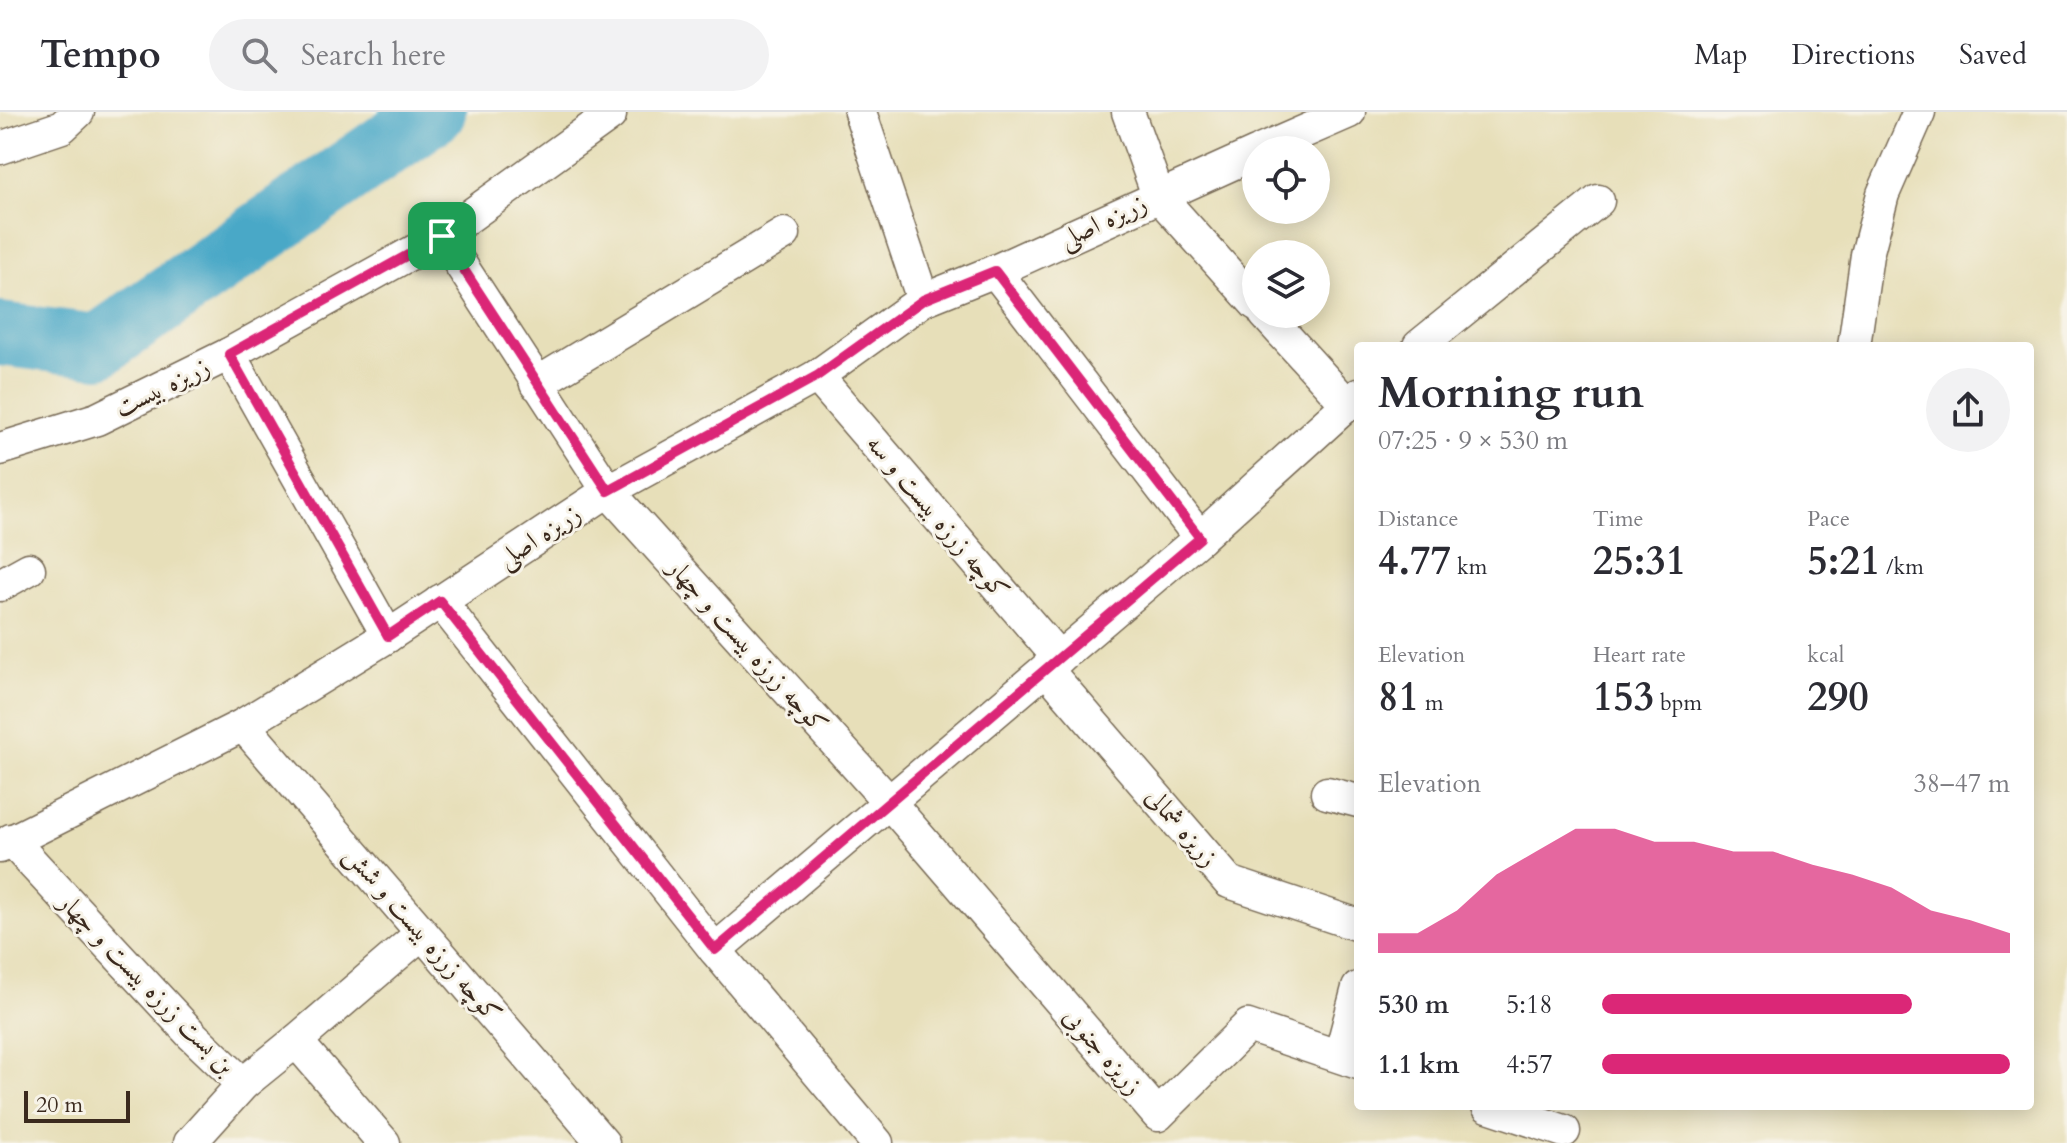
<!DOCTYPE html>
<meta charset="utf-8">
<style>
:root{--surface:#fff;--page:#f2f2f3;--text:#2b2b33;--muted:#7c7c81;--line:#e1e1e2;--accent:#db2777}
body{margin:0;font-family:Cardo,Amiri,serif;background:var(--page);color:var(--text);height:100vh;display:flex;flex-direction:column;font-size:30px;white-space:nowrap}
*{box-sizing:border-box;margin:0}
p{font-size:26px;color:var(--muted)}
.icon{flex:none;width:44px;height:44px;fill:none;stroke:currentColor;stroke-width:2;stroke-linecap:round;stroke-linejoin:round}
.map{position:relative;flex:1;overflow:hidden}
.side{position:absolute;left:1354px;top:230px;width:680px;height:768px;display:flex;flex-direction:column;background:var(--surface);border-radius:8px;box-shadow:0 4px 20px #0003}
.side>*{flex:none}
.fabs{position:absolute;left:1242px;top:24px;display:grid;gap:16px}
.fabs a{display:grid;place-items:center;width:88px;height:88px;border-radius:50%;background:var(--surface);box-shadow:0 4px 20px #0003;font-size:40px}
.scale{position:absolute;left:24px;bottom:20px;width:106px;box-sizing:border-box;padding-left:8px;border:4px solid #3b2a1e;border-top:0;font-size:22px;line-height:28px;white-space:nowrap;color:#3b2a1e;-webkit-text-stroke:6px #f7f3e8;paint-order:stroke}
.pin{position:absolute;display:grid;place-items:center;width:68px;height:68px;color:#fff;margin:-34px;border-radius:16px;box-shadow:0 4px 12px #0006}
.round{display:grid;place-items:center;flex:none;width:84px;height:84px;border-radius:42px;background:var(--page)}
.head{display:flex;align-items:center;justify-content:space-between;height:136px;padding:0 24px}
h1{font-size:44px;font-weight:700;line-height:60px}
.stats{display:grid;grid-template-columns:repeat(3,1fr);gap:12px;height:136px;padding:8px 24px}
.stats div{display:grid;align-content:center}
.stats b{font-size:40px;font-weight:700}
.stats small{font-size:22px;font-weight:400}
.stats p{font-size:22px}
.chart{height:224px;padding:16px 24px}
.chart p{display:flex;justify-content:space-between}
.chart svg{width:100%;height:144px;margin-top:8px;fill:var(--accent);opacity:.7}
ul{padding:0 24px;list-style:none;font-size:26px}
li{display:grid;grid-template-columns:128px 96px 1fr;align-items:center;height:60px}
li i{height:20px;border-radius:10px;background:var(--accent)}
header{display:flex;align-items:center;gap:48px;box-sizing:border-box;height:112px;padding:0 40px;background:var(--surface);border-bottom:2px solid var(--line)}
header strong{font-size:38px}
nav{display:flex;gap:44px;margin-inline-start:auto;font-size:28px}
.search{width:560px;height:72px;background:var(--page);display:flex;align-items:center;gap:20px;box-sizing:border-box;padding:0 28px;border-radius:44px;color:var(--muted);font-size:30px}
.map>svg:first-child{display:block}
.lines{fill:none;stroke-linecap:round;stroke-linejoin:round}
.river{stroke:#48a8c7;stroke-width:64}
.street-casing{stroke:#776954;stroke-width:35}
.street{stroke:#fff;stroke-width:32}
.route-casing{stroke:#fff;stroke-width:16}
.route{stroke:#db2777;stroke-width:10}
.labels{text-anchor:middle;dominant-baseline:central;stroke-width:6;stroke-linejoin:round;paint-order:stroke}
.street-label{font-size:26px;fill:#3b2a1e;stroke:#f7f3e8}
</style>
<header>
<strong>Tempo</strong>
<div class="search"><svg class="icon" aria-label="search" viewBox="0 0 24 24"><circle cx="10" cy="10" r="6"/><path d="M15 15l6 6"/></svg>Search here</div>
<nav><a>Map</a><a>Directions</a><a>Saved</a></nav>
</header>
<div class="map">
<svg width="2067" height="1031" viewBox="0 0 2067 1031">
<rect width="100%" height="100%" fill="#f7f3e8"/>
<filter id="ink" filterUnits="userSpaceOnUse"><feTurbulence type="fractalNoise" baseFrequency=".0125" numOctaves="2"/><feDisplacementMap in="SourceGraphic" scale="16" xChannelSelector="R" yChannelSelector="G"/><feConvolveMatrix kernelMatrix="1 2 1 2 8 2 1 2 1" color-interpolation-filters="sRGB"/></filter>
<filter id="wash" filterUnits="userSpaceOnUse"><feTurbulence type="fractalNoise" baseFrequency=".006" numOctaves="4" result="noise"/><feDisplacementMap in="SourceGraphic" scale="32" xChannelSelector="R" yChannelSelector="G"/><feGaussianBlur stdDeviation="1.8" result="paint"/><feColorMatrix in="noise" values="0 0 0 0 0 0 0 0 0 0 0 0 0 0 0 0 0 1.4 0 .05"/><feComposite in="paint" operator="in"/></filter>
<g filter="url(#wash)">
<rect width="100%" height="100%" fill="#e7dfb9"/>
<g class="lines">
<path class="river" d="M0 222 98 234 434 0"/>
</g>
</g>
<g filter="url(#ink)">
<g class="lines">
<g class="street-casing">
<g id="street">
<path d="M860 0 923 188"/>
<path d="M1128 0 1158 83 1256 192"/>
<path d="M610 3 442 124 608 379 889 690 1158 1003 1248 914 1358 951"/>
<path d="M0 36 62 15 78 0"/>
<path d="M1262 38 1349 0"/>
<path d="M995 159 1200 426"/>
<path d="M1265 202 1347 292"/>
<path d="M1419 234 1598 89"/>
<path d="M1854 234 1867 143 1883 82 1919 0"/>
<path d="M229 242 388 524"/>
<path d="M817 264 1059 546"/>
<path d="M536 272 784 122"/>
<path d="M0 337 97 307 229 242 442 124"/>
<path d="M0 473 29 457"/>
<path d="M440 489 715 838 1200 426 1358 283"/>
<path d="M1046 557 1229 770 1358 813"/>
<path d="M243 613 603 1031"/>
<path d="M1327 681 1358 689"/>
<path d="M11 728 193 924 243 972 296 929 384 1031"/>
<path d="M0 735 243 613 388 524 608 379 817 264 923 188 995 159 1256 41"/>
<path d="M715 838 877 1031"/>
<path d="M296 929 422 821"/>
<path d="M1340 944 1358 876"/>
<path d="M1488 994 1564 1019"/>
<path d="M190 1031 243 972"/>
</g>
</g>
<use href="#street" class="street"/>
</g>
</g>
<g class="lines" filter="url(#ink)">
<g class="route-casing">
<path id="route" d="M442 124 608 379 817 264 923 188 995 159 1200 426 715 838 440 489 388 524 229 242Z"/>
</g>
<use href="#route" class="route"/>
</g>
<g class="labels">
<g class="street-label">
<text transform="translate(1103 109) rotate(-25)">زریزه اصلی</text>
<text transform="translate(162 275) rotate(-26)">زریزه بیست</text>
<text transform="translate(938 405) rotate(50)">کوچه زرزه بیست و سه</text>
<text transform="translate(539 424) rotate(-33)">زریزه اصلی</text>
<text transform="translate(748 534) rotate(48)">کوچه زرزه بیست و چهار</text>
<text transform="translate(1182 715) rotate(49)">زریزه شمالی</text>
<text transform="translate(423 822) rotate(49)">کوچه زرزه بیست و شش</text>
<text transform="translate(147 872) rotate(46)">بن بست زرزه بیست و چهار</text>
<text transform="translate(1103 939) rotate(49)">زریزه جنوبی</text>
</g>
</g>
</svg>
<div class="fabs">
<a><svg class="icon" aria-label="locate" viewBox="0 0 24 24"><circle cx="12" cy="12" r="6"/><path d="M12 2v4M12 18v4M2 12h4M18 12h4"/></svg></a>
<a><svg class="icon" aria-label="layers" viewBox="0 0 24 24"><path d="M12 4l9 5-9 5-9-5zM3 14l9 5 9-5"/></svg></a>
</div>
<div class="scale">20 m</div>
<div class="pin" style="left:442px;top:124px;background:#1e9e55"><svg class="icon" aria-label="arrive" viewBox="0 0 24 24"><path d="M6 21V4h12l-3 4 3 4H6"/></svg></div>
<section class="side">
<div class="head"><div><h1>Morning run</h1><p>07:25 · 9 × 530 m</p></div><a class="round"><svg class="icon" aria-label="share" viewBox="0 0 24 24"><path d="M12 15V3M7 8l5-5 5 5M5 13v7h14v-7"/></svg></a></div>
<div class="stats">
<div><p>Distance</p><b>4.77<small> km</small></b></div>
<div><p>Time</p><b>25:31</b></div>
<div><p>Pace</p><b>5:21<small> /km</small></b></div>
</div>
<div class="stats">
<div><p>Elevation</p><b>81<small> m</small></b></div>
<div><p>Heart rate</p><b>153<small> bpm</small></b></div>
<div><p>kcal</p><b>290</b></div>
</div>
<div class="chart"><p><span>Elevation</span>38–47 m</p>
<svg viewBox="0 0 160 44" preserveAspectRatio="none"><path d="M0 44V38L10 38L20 31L30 20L40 13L50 6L60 6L70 10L80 10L90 13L100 13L110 17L120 20L130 24L140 31L150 34L160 38V44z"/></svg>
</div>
<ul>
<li><b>530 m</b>5:18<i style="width:76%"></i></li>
<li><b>1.1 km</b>4:57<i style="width:100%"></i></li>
</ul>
</section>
</div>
